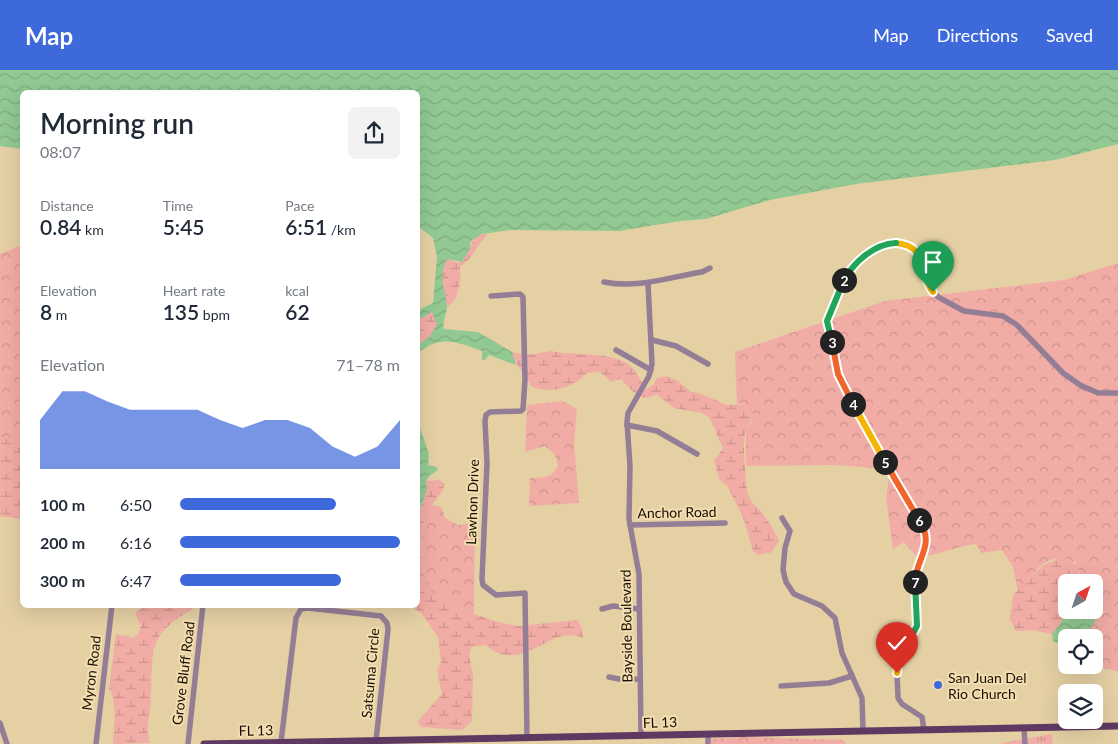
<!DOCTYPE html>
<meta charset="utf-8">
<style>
:root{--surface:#fff;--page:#f2f2f3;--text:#1f2937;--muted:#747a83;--accent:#3d69da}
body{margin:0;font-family:Lato,sans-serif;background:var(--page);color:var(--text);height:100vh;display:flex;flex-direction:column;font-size:19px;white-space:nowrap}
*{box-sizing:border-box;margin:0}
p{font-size:16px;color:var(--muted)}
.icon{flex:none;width:28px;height:28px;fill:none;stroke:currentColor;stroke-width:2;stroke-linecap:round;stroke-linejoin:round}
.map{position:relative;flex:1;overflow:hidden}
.drawer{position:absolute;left:20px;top:20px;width:400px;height:518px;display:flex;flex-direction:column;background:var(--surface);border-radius:8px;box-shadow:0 5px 20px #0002}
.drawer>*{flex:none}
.needle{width:32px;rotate:40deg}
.tools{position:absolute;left:1058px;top:504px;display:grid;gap:10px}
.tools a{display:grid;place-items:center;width:45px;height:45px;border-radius:8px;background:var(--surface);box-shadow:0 5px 20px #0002;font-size:25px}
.pin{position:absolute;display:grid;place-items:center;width:42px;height:42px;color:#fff;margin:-51px -21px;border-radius:50% 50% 50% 0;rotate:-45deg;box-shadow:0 0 5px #0007}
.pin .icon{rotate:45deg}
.km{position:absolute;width:25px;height:25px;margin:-12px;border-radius:50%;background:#222;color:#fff;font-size:14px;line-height:25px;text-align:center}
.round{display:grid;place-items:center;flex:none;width:52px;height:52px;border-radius:8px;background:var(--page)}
.head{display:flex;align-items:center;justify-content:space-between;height:85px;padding:0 20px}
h1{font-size:28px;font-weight:600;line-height:38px}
.metrics{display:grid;grid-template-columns:repeat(3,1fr);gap:8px;height:85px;padding:5px 20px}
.metrics div{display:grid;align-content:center}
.metrics b{font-size:21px;font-weight:600}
.metrics small{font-size:14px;font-weight:400}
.metrics p{font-size:14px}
.chart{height:140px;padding:10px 20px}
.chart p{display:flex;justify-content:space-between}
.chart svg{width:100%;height:90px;margin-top:5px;fill:var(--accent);opacity:.7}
ul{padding:0 20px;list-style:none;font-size:16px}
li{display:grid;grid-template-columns:80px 60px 1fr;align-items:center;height:38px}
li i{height:12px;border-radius:6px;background:var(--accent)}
header{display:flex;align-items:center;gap:30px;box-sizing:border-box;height:70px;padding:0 25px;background:var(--accent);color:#fff}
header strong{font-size:24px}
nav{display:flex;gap:28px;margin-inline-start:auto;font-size:18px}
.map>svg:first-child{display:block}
.grass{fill:url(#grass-tufts)}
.forest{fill:url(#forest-crowns)}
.wetland{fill:url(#wetland-marsh)}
.water{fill:url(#water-waves)}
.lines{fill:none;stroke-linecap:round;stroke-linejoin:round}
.minor{stroke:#947e95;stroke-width:5.5}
.major{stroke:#5f3961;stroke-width:7}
.split-1-casing{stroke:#fff;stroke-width:10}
.split-2-casing{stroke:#fff;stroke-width:10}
.split-3-casing{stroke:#fff;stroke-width:10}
.split-4-casing{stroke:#fff;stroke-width:10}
.split-5-casing{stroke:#fff;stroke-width:10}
.split-6-casing{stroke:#fff;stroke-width:10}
.split-7-casing{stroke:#fff;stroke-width:10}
.split-8-casing{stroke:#fff;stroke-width:10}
.split-9-casing{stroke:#fff;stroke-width:10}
.split-1{stroke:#f5b400;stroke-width:6}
.split-2{stroke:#22a559;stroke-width:6}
.split-3{stroke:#22a559;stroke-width:6}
.split-4{stroke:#f0652b;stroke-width:6}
.split-5{stroke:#f5b400;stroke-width:6}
.split-6{stroke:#f0652b;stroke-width:6}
.split-7{stroke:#f0652b;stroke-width:6}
.split-8{stroke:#22a559;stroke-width:6}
.split-9{stroke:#f5b400;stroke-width:6}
.poi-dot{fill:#3d69da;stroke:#f3ddb1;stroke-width:2}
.labels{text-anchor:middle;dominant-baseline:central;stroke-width:4;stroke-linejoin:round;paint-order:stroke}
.street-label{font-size:14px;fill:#171002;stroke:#f3ddb1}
.poi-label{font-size:14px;fill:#171002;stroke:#f3ddb1;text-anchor:start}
</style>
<header>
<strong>Map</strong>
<nav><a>Map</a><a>Directions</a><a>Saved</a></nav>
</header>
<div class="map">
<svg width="1118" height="674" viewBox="0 0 1118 674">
<defs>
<pattern id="grass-tufts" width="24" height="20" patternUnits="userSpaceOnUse" patternTransform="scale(1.25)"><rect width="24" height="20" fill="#f1aca5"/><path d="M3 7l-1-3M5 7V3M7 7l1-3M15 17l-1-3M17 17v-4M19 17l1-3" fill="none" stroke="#ce938c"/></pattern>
<pattern id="forest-crowns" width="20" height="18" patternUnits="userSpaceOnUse" patternTransform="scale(1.25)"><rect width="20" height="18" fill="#f1aca5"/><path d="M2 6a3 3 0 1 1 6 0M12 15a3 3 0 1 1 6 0" fill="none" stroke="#ce938c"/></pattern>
<pattern id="wetland-marsh" width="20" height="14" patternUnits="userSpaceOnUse" patternTransform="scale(1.25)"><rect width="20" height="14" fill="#f1aca5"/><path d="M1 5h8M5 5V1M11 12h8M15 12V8" fill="none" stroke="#ce938c"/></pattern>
<pattern id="water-waves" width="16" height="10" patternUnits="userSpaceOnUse" patternTransform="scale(1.25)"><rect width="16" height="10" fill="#92c993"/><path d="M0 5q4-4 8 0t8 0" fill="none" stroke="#7dac7d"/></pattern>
</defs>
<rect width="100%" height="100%" fill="#e5d0a4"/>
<path class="grass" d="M1052 664 1053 674H1002V673Z"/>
<g class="forest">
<path d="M22 173V374L0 367V184L19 176Z"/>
<path d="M1118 193V601L1100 598 1094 590V568L1082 567 1085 564 1087 540H1082H1094V512H1081L1080 503 1075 492C1069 492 1061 489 1055 489 1039 491 1029 511 1018 521L1013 497 1002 480 981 483 976 474C955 476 937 487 916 486L904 472 893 479 886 428 890 399 834 395 746 396V359L753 350 742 333 737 334 735 282 885 231 1064 210Z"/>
<path d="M563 331 577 339 574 374 579 433 529 436 530 408C543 408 553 408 558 395L555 385 545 376 525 382 527 335Z"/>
<path d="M430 435 442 437 445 448 458 455 470 453 475 455 474 545 431 522C420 491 417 465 430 435Z"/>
<path d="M744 667 844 670 846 674H711L710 669Z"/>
</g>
<g class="wetland">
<path d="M488 164C476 176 474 187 460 197 461 212 460 228 447 237L441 206 446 189 459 193C462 189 468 183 470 179 474 168 475 165 488 164Z"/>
<path d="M432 241 437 254 430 266 418 275V250Z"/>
<path d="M551 281C573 286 608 281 628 294 637 300 640 311 646 319L653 315 657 308 666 306 677 310 691 322 699 323 727 335 750 334C756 349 752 346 747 358 741 369 746 406 747 420 748 432 759 438 766 448 771 455 775 463 779 471L772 482 758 485 753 481 744 450 728 417 719 409 714 391 723 378 709 347 702 343 674 338 656 324C641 335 631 319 621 309L611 312 600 302 587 303C573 318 552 324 532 317 526 303 515 297 512 282L527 285Z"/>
<path d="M0 367 22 374V449L0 446Z"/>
<path d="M440 410 444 414 443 421C414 451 418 484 431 522L468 542 498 552 518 556 578 550 582 559 583 568C548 553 525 607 485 575L471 577 469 586 473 605 472 651 462 660 421 657 418 651 442 624 437 600 441 592 438 567 421 543 408 535H418V446L427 419 426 411Z"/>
<path d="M1068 488C1078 494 1080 502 1081 512H1066V540H1069L1065 542 1061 553 1052 564 1032 560 1016 561 1010 549 1013 525C1033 507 1039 490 1068 488Z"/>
<path d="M145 535H199C146 565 153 576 151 631 150 646 145 657 150 673L113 674 115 644 113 628 109 618 116 564 134 568 138 564 141 556 135 543Z"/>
</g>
<g class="water">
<path d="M0 0H1118V74L1055 90 856 114 770 130 706 149 680 151 619 161 510 160 482 164 471 171 470 179 462 192 447 189C438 206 445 219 447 236 447 244 442 251 444 259L478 262 512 282 516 295 489 285 485 290H482V281C458 272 440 264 418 283V275L430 266 437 254 432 242 418 250V240L433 233 437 187 433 168 418 156V22H22V79L0 76Z"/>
<path d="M418 352 429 384 428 395 436 397 438 400 429 406 426 411 427 419 418 446Z"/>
<path d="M1069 540 1094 542 1095 553 1082 567 1066 568 1062 575 1053 571 1052 564 1061 553 1064 544Z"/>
</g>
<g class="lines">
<g class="minor">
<path d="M604 212C638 219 669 207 702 202L710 198"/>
<path d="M491 226 520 224 523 227 525 310 523 339 521 341 490 342 486 345 485 351 487 393 482 509 483 515 496 525 525 523 527 668"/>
<path d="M652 270 676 276 708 294"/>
<path d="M616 280 651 300"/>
<path d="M627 355 657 361 697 384"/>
<path d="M782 448 790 461 785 478 783 500 786 512 794 524 822 536 835 548 842 583 862 628 863 661"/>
<path d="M630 455 725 453"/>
<path d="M124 535H131"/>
<path d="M602 539 613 536 639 539"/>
<path d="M609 607 624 610 639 609"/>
<path d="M781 616 829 613 852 606"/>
<path d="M0 653 7 674"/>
<path d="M1024 659 1025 674"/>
<path d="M924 660 922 647 902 634 898 628 897 603 901 584 917 556 914 530 915 507 925 484V464L921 454 899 419 841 312 835 296 831 266 827 259 828 247 849 203 866 185 888 174 908 175 920 186 926 211 938 227 964 241 1003 246 1017 255 1063 303 1080 315 1098 323H1118"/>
<path d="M708 664V674"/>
<path d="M641 665 639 504 629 449 630 396 627 352 628 343 649 306 652 294 648 214"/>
<path d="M281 672 296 548 301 539 308 538 381 546 387 553 388 559 376 671"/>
<path d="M96 674 112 535"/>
<path d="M188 674 203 535"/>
</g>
<path class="major" d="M204 674 1118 656"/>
</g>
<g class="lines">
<g class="split-1-casing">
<path id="split-1" d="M896 173C929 176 918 203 933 222"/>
</g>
<g class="split-2-casing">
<path id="split-2" d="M844 210C854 192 874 174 896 173"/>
</g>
<g class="split-3-casing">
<path id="split-3" d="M832 272 827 251 844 210"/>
</g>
<g class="split-4-casing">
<path id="split-4" d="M832 272 838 304 853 334"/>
</g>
<g class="split-5-casing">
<path id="split-5" d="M853 334 885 392"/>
</g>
<g class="split-6-casing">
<path id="split-6" d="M885 392 919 450"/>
</g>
<g class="split-7-casing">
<path id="split-7" d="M915 512C916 488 936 475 919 450"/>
</g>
<g class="split-8-casing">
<path id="split-8" d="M906 576 917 556 915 512"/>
</g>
<g class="split-9-casing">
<path id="split-9" d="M897 603 900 584 906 576"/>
</g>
<use href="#split-1" class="split-1"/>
<use href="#split-2" class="split-2"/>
<use href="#split-3" class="split-3"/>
<use href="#split-4" class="split-4"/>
<use href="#split-5" class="split-5"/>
<use href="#split-6" class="split-6"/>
<use href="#split-7" class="split-7"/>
<use href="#split-8" class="split-8"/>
<use href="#split-9" class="split-9"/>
</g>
<circle class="poi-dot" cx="938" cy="615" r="5"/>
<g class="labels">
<g class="street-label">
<text transform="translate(472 432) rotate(-88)">Lawhon Drive</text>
<text transform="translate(677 442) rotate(-1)">Anchor Road</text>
<text transform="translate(626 556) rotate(-91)">Bayside Boulevard</text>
<text transform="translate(91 603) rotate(-83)">Myron Road</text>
<text transform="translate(183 603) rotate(-83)">Grove Bluff Road</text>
<text transform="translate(370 603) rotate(-85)">Satsuma Circle</text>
<text transform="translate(660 652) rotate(-2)">FL 13</text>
<text transform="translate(256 660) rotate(-1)">FL 13</text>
</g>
<g class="poi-label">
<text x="948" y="607">San Juan Del<tspan x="948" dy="16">Rio Church</tspan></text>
</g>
</g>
</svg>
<div class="tools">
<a><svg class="needle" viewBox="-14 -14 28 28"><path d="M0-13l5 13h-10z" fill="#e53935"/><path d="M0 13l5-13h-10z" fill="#747a83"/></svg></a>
<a><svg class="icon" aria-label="locate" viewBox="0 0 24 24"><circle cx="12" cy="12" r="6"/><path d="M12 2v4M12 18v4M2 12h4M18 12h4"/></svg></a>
<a><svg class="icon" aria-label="layers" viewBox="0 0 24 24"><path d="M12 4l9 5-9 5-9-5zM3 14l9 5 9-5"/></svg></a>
</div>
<div class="pin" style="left:933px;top:222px;background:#1e9e55"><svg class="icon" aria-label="arrive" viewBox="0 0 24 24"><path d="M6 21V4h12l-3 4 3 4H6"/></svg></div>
<div class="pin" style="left:897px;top:603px;background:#d93025"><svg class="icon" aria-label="check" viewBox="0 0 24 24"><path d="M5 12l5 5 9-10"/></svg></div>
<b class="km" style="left:844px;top:210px">2</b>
<b class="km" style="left:832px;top:272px">3</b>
<b class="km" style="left:853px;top:334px">4</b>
<b class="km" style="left:885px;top:392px">5</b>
<b class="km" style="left:919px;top:450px">6</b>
<b class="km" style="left:915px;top:512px">7</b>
<section class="drawer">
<div class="head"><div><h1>Morning run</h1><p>08:07</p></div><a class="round"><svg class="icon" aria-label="share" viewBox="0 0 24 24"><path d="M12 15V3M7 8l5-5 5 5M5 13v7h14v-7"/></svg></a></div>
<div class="metrics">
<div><p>Distance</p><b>0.84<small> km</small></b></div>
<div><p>Time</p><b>5:45</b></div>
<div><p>Pace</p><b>6:51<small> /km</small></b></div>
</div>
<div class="metrics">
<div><p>Elevation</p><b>8<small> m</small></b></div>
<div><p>Heart rate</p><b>135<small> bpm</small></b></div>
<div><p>kcal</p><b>62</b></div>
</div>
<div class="chart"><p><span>Elevation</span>71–78 m</p>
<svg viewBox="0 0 160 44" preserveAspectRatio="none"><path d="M0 44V20L10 6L20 6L30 11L40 15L50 15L60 15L70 15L80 20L90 24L100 20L110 20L120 24L130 33L140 38L150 33L160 20V44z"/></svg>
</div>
<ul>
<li><b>100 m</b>6:50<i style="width:71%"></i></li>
<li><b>200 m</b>6:16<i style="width:100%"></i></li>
<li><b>300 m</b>6:47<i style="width:73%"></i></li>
</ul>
</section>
</div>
